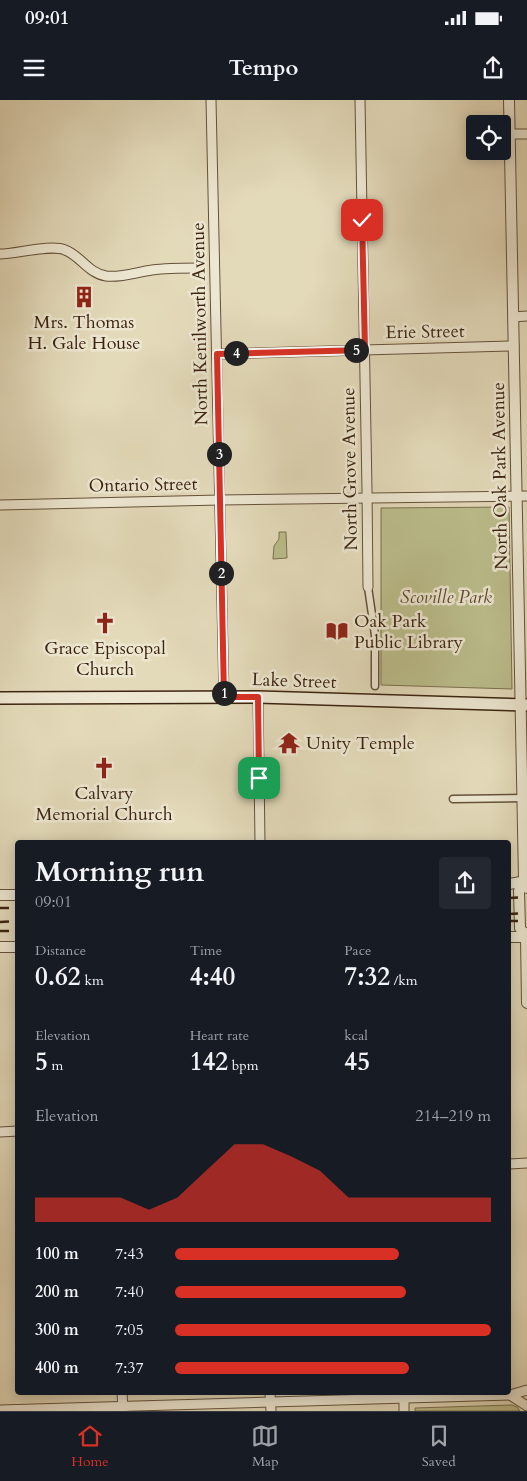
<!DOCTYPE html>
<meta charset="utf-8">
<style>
:root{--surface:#171b24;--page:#242831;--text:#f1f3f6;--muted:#9ea1a6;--line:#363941;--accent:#d93025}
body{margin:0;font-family:Cardo,serif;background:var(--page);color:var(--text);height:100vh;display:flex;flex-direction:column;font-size:19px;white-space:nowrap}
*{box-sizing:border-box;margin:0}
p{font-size:16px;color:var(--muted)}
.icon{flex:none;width:28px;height:28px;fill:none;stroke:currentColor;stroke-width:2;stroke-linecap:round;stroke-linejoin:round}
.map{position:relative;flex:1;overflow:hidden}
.sheet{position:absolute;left:15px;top:740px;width:496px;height:555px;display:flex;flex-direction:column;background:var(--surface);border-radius:5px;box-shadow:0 2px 12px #0003}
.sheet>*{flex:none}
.tools{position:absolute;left:466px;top:15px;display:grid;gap:10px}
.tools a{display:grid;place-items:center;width:45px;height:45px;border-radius:5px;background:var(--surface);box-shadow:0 2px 12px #0003;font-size:25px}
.pin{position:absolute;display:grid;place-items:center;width:42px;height:42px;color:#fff;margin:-21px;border-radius:10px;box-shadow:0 2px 8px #0006}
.km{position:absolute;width:25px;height:25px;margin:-12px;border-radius:50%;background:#222;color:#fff;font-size:14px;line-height:25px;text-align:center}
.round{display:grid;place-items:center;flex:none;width:52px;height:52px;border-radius:5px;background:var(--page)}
.head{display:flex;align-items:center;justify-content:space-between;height:85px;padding:0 20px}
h1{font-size:28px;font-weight:600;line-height:38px}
.figures{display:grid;grid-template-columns:repeat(3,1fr);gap:8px;height:85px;padding:5px 20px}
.figures div{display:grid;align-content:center}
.figures b{font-size:25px;font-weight:600}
.figures small{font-size:14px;font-weight:400}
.figures p{font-size:14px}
.chart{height:140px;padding:10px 20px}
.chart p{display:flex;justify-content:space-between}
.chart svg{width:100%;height:90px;margin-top:5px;fill:var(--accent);opacity:.7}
ul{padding:0 20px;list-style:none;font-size:16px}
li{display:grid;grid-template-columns:80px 60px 1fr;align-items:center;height:38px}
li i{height:12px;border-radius:6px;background:var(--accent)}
.status{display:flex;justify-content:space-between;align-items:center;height:35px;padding:0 25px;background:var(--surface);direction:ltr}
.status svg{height:14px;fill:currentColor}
header{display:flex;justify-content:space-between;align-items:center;height:65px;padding:0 20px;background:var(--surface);font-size:22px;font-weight:600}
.dock{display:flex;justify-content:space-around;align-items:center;height:70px;border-top:1px solid var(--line);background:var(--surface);font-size:14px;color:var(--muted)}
.dock a{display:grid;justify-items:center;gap:2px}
.dock .current{color:var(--accent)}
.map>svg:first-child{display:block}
.green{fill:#bbbd8b;stroke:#7b704d}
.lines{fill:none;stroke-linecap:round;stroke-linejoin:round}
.pedestrian-casing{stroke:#65523a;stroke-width:9}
.minor-casing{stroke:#65523a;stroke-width:11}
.tertiary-casing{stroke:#65523a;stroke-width:12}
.secondary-casing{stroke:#3b240f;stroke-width:14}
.pedestrian{stroke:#ede7d2;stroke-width:6}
.minor{stroke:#ede7d2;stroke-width:9}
.tertiary{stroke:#ede7d2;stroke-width:10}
.secondary{stroke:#ede7d2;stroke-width:11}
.rail{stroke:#3b240f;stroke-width:2.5;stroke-dasharray:9 9;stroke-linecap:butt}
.route-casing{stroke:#fff;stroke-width:10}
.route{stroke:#d93025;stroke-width:6}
.labels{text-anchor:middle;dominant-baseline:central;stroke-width:5;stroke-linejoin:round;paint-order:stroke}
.poi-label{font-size:18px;fill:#3b240f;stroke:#ede7d2}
.street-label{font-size:18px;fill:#3b240f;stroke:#ede7d2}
.park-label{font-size:18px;font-style:italic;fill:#5b4a2e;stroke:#ede7d2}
</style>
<div class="status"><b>09:01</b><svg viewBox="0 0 49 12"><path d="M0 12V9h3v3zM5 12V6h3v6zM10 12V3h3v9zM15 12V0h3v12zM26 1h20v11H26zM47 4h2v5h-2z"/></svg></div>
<header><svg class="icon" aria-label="menu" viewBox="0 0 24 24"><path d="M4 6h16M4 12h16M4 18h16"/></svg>Tempo<svg class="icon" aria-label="share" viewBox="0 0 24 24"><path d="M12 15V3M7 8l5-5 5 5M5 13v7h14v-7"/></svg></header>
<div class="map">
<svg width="527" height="1311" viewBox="0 0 527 1311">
<rect width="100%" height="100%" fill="#e3daba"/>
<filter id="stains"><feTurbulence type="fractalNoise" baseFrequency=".004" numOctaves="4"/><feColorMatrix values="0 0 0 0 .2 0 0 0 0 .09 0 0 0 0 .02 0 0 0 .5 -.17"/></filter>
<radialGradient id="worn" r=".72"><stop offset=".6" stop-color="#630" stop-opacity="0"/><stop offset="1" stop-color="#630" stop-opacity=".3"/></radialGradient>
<g class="green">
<path d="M509 407 512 589 381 585V408Z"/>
<path d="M279 432H286L287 458 273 459 274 446 279 439Z"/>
<path d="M512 1305 517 1307 520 1311H415V1308Z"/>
</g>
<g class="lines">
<g class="pedestrian-casing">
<g id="pedestrian">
<path d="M368 487 375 535V586"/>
<path d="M453 699 524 698"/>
</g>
</g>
<g class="minor-casing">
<g id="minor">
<path d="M211 0 224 597"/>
<path d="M360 0 367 390 368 487"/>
<path d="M510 34H527"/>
<path d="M0 154C16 154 51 144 65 150 81 156 88 173 106 176 121 178 137 172 152 170 167 168 182 168 198 168"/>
<path d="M513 217 527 216"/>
<path d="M217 254 514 246"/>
<path d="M0 405 220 400 527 396"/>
<path d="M258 597 260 742"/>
<path d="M0 1032 18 1031"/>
<path d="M509 1064 527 1063"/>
<path d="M122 1292 123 1311"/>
<path d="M270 1292 271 1311"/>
<path d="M404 1293V1311"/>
<path d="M510 1295 527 1306"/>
<path d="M0 1310 510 1295 527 1290"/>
</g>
</g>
<g class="tertiary-casing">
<g id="tertiary">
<path d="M509 0 524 781 527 788"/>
<path d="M524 781 519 791 520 828 526 837"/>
<path d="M509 784 527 781"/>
<path d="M0 795H18"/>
<path d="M527 833 526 837 527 903"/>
<path d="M509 837H527"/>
<path d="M0 847H18"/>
</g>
</g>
<g class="secondary-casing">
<path id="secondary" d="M0 598 258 597 527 605"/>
</g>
<use href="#pedestrian" class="pedestrian"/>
<use href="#minor" class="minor"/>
<use href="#tertiary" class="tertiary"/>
<use href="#secondary" class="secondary"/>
<g class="rail">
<path d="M509 798 527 797"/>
<path d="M0 808H18"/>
<path d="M509 814 527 813"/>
<path d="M509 821H527"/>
<path d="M0 822 18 821"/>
<path d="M0 831H18"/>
</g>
</g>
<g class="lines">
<g class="route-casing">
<path id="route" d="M259 678 258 597H224L217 254 365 250 362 120"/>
</g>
<use href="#route" class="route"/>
</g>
<defs>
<g id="building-bare" transform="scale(1.725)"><path d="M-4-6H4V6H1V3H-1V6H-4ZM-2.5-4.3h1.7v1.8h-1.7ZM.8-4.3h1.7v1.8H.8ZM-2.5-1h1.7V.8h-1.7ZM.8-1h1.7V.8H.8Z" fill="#8f2418" stroke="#ede7d2" stroke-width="2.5" paint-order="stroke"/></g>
<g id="church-bare" transform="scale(1.725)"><path d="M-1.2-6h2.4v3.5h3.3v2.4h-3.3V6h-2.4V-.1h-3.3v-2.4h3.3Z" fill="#8f2418" stroke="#ede7d2" stroke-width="2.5" paint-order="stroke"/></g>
<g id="library-bare" transform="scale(1.725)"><path d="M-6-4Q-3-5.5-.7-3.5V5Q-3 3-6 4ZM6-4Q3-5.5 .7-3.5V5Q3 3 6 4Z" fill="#8f2418" stroke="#ede7d2" stroke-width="2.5" paint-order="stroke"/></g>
<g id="temple-bare" transform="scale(1.725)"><path d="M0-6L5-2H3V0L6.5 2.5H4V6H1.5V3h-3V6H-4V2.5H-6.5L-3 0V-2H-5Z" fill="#8f2418" stroke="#ede7d2" stroke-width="2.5" paint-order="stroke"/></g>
</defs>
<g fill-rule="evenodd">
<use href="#building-bare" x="84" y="197"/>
<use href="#church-bare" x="105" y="523"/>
<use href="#library-bare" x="337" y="531"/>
<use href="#temple-bare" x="289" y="643"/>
<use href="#church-bare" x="104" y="668"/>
</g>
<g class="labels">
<g class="poi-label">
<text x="84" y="222">Mrs. Thomas<tspan x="84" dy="21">H. Gale House</tspan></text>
<text x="354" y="521" text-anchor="start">Oak Park<tspan x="354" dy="21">Public Library</tspan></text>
<text x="105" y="548">Grace Episcopal<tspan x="105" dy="21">Church</tspan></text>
<text x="306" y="643" text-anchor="start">Unity Temple</text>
<text x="104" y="693">Calvary<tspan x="104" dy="21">Memorial Church</tspan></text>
</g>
<g class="street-label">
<text transform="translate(200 224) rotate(-91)">North Kenilworth Avenue</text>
<text transform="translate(425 232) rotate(-1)">Erie Street</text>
<text transform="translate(350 369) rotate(-91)">North Grove Avenue</text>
<text transform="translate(500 376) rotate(-91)">North Oak Park Avenue</text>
<text transform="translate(143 385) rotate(-1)">Ontario Street</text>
<text transform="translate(294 581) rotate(2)">Lake Street</text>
</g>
<g class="park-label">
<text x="446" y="497">Scoville Park</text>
</g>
</g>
<rect width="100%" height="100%" filter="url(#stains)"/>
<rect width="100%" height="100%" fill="url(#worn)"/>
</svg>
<div class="tools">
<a><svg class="icon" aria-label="locate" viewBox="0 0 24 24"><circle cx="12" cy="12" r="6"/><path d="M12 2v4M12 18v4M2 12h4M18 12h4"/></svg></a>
</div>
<div class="pin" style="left:259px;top:678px;background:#1e9e55"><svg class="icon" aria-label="arrive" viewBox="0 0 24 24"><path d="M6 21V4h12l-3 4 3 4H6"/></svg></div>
<div class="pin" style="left:362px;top:120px;background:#d93025"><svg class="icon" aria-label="check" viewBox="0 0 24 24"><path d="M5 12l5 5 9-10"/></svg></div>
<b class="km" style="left:224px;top:593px">1</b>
<b class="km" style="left:221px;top:473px">2</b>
<b class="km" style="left:219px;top:354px">3</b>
<b class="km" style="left:236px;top:253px">4</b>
<b class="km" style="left:356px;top:250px">5</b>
<section class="sheet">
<div class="head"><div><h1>Morning run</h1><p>09:01</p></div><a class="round"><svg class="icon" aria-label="share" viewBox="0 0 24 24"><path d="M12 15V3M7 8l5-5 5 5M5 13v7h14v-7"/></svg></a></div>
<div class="figures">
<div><p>Distance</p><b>0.62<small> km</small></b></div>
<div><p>Time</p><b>4:40</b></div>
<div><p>Pace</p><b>7:32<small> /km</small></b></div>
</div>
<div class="figures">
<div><p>Elevation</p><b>5<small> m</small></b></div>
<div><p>Heart rate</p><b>142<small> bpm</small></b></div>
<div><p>kcal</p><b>45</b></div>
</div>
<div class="chart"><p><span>Elevation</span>214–219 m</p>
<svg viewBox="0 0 160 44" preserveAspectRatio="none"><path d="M0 44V32L10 32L20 32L30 32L40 38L50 32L60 19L70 6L80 6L90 12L100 19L110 32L120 32L130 32L140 32L150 32L160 32V44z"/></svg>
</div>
<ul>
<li><b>100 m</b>7:43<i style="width:71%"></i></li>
<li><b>200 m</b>7:40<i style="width:73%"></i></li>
<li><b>300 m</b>7:05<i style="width:100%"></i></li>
<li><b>400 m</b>7:37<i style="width:74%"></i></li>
</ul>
</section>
</div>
<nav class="dock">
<a class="current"><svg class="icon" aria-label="home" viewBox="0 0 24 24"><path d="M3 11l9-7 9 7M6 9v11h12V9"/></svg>Home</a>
<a><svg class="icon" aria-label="map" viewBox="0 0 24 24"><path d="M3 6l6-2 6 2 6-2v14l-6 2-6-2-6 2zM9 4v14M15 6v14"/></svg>Map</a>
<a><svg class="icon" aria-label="saved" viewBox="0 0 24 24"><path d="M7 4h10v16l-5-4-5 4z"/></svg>Saved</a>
</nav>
